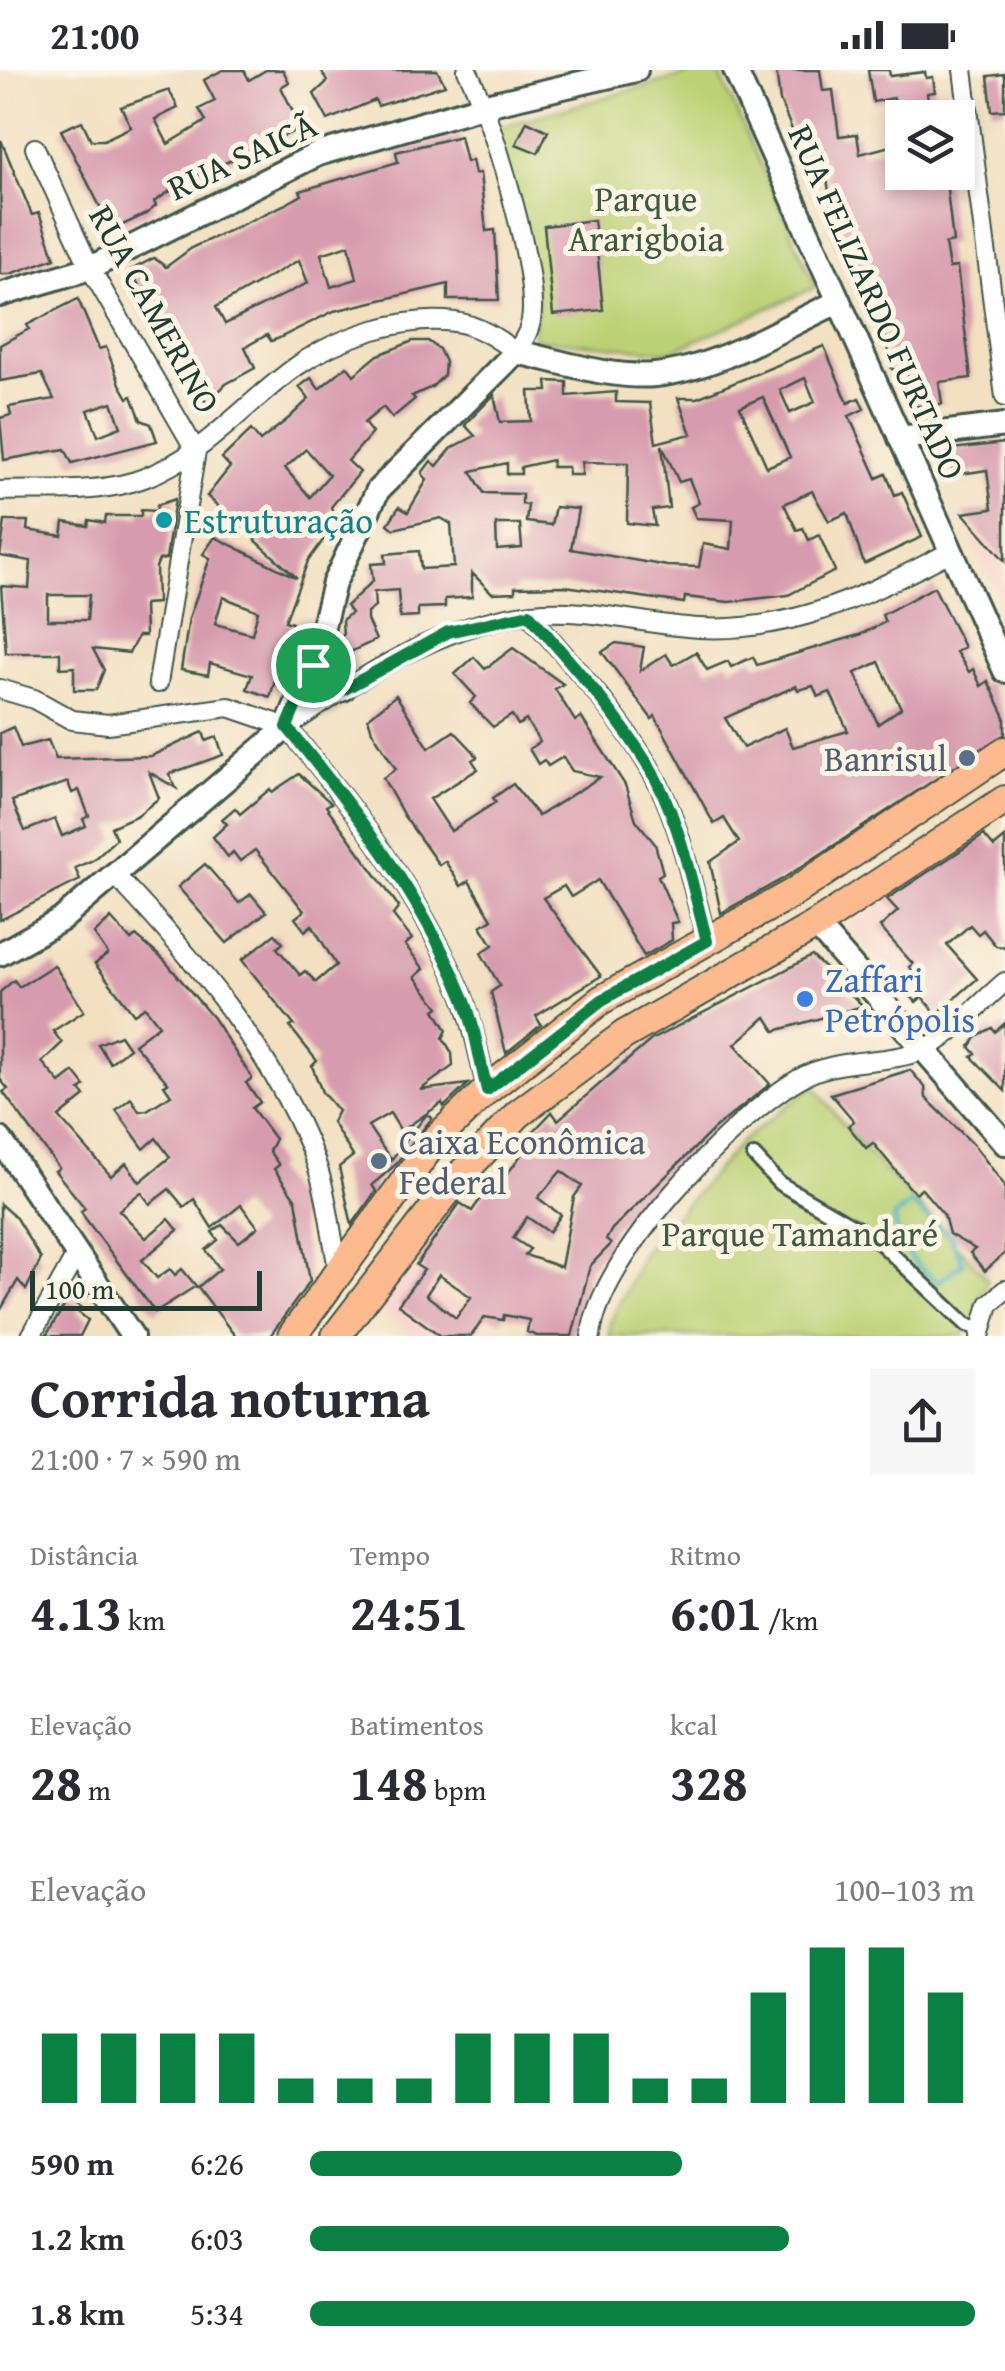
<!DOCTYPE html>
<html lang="pt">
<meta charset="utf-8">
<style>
:root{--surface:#fff;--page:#f7f7f7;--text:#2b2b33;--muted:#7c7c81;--accent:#0b8043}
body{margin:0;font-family:"Gentium Book Plus",serif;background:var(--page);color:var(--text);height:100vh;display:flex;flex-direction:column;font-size:38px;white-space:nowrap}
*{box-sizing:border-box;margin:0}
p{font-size:32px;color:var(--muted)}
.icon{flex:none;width:55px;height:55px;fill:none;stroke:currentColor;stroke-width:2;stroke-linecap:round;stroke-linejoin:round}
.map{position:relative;height:1266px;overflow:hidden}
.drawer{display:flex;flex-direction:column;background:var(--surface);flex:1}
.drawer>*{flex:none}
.tools{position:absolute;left:885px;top:30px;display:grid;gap:20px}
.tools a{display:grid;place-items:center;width:90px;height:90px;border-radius:0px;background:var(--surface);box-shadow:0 5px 15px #0003;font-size:50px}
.scale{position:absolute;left:30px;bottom:25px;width:232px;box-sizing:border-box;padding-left:10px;border:5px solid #1f3d34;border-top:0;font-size:28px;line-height:35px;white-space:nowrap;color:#1f3d34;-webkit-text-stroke:8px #fcf5e5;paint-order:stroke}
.pin{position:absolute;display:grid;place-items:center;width:85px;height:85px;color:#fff;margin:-42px;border:5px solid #fff;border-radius:50%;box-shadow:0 2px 10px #0007}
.round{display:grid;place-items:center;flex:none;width:105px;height:105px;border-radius:0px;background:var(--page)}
.head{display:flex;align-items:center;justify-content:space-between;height:170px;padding:0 30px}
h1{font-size:55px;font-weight:800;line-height:75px}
.metrics{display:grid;grid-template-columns:repeat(3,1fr);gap:15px;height:170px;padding:10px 30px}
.metrics div{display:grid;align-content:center}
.metrics b{font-size:50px;font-weight:800}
.metrics small{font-size:28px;font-weight:400}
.metrics p{font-size:28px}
.chart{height:280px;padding:20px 30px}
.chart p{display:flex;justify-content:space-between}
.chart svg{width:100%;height:180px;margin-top:10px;stroke:var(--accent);stroke-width:6}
ul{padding:0 30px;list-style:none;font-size:32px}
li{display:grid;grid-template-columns:160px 120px 1fr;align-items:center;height:75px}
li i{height:25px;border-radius:12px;background:var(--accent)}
.status{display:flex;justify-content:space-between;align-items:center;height:70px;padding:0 50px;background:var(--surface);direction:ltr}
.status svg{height:28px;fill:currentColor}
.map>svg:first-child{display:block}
.built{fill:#f7d0cb}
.green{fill:#bcd175;stroke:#6e8754;stroke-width:2.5}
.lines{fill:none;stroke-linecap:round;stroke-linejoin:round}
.stream{stroke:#40b1b9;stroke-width:5}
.building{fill:#d79baf;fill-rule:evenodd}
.pedestrian-casing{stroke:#3f5549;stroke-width:18}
.minor-casing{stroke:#3f5549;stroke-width:22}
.tertiary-casing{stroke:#3f5549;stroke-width:28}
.primary-casing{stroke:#3f5549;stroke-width:32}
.pedestrian{stroke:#fff;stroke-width:12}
.minor{stroke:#fff;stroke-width:18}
.tertiary{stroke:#fff;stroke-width:22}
.primary{stroke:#fcba8e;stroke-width:28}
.route-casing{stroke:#fff;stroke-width:20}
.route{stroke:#0b8043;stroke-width:12}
.culture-dot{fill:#0f9aa8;stroke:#fcf5e5;stroke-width:4}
.service-dot{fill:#5c6f8a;stroke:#fcf5e5;stroke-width:4}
.shop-dot{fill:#3f7fe0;stroke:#fcf5e5;stroke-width:4}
.labels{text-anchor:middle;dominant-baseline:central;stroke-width:10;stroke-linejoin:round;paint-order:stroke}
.street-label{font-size:35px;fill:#1f3d34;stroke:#fcf5e5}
.park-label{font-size:35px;fill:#3e5b41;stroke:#fcf5e5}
.culture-label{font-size:35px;fill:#0d838f;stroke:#fcf5e5;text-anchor:start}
.service-label{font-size:35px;fill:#4e5e75;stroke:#fcf5e5;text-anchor:end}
.shop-label{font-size:35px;fill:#366cbe;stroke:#fcf5e5;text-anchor:start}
</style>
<div class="status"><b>21:00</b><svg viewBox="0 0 49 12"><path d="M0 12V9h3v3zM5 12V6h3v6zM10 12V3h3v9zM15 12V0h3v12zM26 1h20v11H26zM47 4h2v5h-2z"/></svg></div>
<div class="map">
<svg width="1005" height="1266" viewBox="0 0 1005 1266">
<rect width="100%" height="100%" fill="#fcf5e5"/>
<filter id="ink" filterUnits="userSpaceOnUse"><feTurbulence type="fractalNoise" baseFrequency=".01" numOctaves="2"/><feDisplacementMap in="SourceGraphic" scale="20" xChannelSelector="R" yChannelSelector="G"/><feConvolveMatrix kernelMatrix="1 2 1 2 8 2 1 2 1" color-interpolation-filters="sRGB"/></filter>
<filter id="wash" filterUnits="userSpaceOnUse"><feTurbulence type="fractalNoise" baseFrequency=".0048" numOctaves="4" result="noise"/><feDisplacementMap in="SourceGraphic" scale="40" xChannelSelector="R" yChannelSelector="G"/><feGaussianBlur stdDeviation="2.25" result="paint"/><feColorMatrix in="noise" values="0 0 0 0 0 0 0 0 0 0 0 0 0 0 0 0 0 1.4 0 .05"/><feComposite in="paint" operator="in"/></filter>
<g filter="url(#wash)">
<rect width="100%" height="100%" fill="#f2e0c1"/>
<g class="built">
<path d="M1005 453V542L967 458Z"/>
<path d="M887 829 936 884 901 915 848 855Z"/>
<path d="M404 1192 486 1252 475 1266H413L371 1234Z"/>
</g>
<g class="green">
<path d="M704 0H718L816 217 670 282 533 269 538 232 491 59Z"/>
<path d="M814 1015C863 1088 932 1143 988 1210L964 1266H609L610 1253 643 1183 742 1071Z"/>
</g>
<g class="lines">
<path class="stream" d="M910 1134 949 1164 963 1193 938 1212C911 1194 901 1179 894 1147Z"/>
</g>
<g id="blocks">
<g class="building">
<path d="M223 0H244L249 10 266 0H283L289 12 281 17 301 58 185 111 154 132 156 136 146 144 112 160 61 60 82 51 91 70H104L131 57 121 37 169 20 178 38 155 49 168 74 206 51 199 39 215 31 204 10Z"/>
<path d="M321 0H437L445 15 378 36 375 30 328 50 314 24 327 12Z"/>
<path d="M776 0H820L823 21 833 20 839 66 857 64 860 84 902 73V102H945L953 172 945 174 949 198 957 197 971 308 939 312 942 334 912 337 907 300 892 299 882 247 869 246 865 215H860L853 185 848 186 834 156 824 88 805 90 802 68 796 69 780 31Z"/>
<path d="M868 0H889L890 6 925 2 926 8 933 7 935 22 927 23 930 48H897L894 28 873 32Z"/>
<path d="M1005 4V40L992 41 988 6Z"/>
<path d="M527 51 548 61 538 83 516 74Z"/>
<path d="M460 66 466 92 472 90 475 104 480 103 486 161 495 160 499 230H448V214L334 241 277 269 271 271 267 265 245 277 255 298 226 314 207 333 189 312 192 309 181 297 186 293 157 250 131 200 154 188 166 197 193 177 286 134 302 125 300 121 398 92 396 82ZM349 175 357 209 331 217 321 184ZM299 190 308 213 225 254 216 237Z"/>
<path d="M1 70 32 145 39 143 55 188 10 204H0Z"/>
<path d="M594 150 603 240 553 245 544 156Z"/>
<path d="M78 229 99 279 106 277 120 314 128 328 132 326 141 350 151 354 157 371 72 393 65 379 4 390 0 348 11 345 9 337 54 329 42 304 0 311V275L29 259 27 255ZM112 332 121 357 98 366 88 340Z"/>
<path d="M413 271H428L439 279 445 292 444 305 432 317 412 326 415 329 392 348 383 337 364 353 372 363 348 391 360 402 331 437 333 443 317 466 324 469 308 491 285 551 292 553 270 627 247 619 252 605 210 593 208 605 181 600 189 548 210 488 203 484 215 467 297 508 207 426 230 397 222 388 251 360 260 371 289 348 309 329 299 317 311 308 319 319 347 296 354 305 378 285ZM306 379 329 405 310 427 285 398ZM223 527 258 541 252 564 215 554Z"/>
<path d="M824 276 848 333 859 328 864 339 849 346 877 408 886 404 895 425 902 422 922 467 864 494 847 443 829 451 812 421 784 434 797 460 803 458 809 470 819 465 835 501 788 525 729 532 685 527 684 533 565 516 515 517V522L492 523 472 503V527L445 529V537L418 538V547L400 548 398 520 374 522 375 537 367 543V550L376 570 344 585 335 571 343 565 342 550 351 543 346 536 373 511 371 494 386 493 385 484 419 481 421 499 454 497 451 454 441 448 394 459 388 454 399 437 408 442 427 410 422 403 431 391 437 396 452 378 475 366 465 355 494 325 500 352 531 351 529 321H548L547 311 567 312V326L616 322V332L650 333 656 373 691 364 678 328H697ZM805 308 815 332 790 343 780 320ZM763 327 790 387 767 397 740 337ZM662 375 679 412 689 409 699 433 691 437 696 448 733 450 731 479 703 474 699 497 667 496 571 479 578 439 555 437 551 455 526 452 528 435 522 434V424L484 423 471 401 507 393V404H521V397L552 390V397H568V405H582V392L628 393 627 453 655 456 652 440 669 438ZM496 454H520L522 478 497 480Z"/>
<path d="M1005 373V491L963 443 992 439 987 400 954 405 951 379Z"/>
<path d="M175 429 166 489 159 490 156 497 157 533 144 534 145 566H138L129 583 93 579 104 600 96 620H74V597L60 598V583H6L1 516 29 518 31 491 0 486 5 451H28L27 460 62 466 64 452 88 456 89 450 105 453 106 446H141V440L157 441V435ZM48 525H89L87 550H48Z"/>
<path d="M934 517 964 577 956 582 969 602 973 599 981 616 988 611 1005 647V664L784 808 721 843 710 792 739 772 724 748 714 754 655 646 652 649 602 582 616 573 644 577 640 601 666 584 673 595 696 582 707 600 728 591 731 597 753 587 757 595 859 565 885 552 882 545ZM879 592 901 638 878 654 855 603ZM796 616 798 620 813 616 818 627 830 622 848 661 793 677 785 658 743 678 725 648Z"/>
<path d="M513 578 563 614 555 619 575 651 581 647 625 715 636 750 655 774 663 803 658 806 678 852 671 853 672 870 644 886 598 810 571 827 564 816 543 828 601 906 536 946 541 955 506 983 491 922 500 916 481 883 493 875 481 856 492 849 469 811 461 816 445 791 439 795 404 746 383 708 396 699 372 661 368 648 396 625 429 678 454 661 474 682 477 687 472 690 478 699 430 729 451 761 496 732 493 728 513 714 538 746 600 707 572 701 563 687 548 696 544 690 538 694 529 679 540 672 526 650 518 655 512 645 493 657 470 633 476 627 455 604 474 587 485 599Z"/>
<path d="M13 657 21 677 48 670 56 689 151 686 203 662 206 671 217 667 223 685 169 704 176 718 149 702 159 728 138 745 111 757 116 769 93 790 75 798 80 810 0 850V663ZM68 712 72 723 79 720 89 746 83 749 86 756 62 766 55 749 25 761 12 731Z"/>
<path d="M299 704 331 733 326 736 399 837 393 845 412 869 405 875 424 899 415 907 439 937 435 940 447 960 443 968 452 983 453 996 420 1020 468 1014 444 1037 442 1033 401 1061 390 1043 368 1056 391 1090 427 1044 432 1048 394 1096 372 1115 376 1121 352 1155 339 1097 353 1086 332 1052 338 1041 322 1022 312 996 317 991 290 957 294 955 242 890 275 864 283 873 277 878 300 905 305 901 316 912 336 895 312 855 305 861 295 848 304 841 255 780 240 791 233 782 228 787 213 767 227 754 222 749 235 738 240 744 270 719 272 722Z"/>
<path d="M984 765 994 777 1005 768V877L996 876 983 860 978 864 970 855 947 875 977 909 937 944 922 927 916 932 901 915 915 903 909 897 913 894 880 857 898 841 887 829Z"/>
<path d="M205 794 239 833 251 824 266 842 227 873 178 817Z"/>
<path d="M111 848 131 870 136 866 164 890 213 948 252 1008 246 1013 260 1032 252 1038 275 1069 269 1081 279 1095 274 1099 296 1130 310 1211 270 1266H235L198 1217 220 1199 206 1180 218 1170 212 1162 222 1155 239 1172 258 1157 241 1135 212 1158 194 1129 184 1137 169 1119 150 1134 141 1122 119 1140 146 1168 169 1149 178 1160 142 1190 157 1208 170 1199 175 1205 182 1199 196 1216 155 1242 85 1148 81 1141 85 1138 55 1101 59 1098 3 1022 8 1019 0 1009V922L14 910 19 917 54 895 84 941 53 961 62 973 42 992 60 1013 74 1002 85 1016 80 1020 85 1026 59 1047 111 1106 126 1093 140 1112 170 1087 156 1068 144 1079 116 1040 131 1028 139 1041 147 1040 171 1025 164 1015 168 1013 134 974 159 955 145 937 134 944 95 894 108 884 94 864Z"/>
<path d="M812 886 863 936 775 961 766 947 735 974 770 1014 714 1059 612 1159 606 1170 611 1174 590 1196 572 1266H537L527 1262 529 1250 504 1245 503 1250 485 1247 471 1266H441L398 1235 424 1200 416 1195 460 1133 472 1141 499 1102 505 1106 515 1094 531 1069 528 1067 552 1042 558 1050 651 970ZM561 1101 582 1116 574 1127 561 1197 525 1185 530 1179 513 1168 527 1147 549 1162 561 1145 538 1128ZM439 1205 471 1227 456 1248 426 1225Z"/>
<path d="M1005 953V1021L972 987 976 984 970 977 977 966 992 958 995 962Z"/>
<path d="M120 965 129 978 110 993 98 974Z"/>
<path d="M910 1000 925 1017 926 1028 974 1075 1005 1116V1183L985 1201 970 1183 975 1179 949 1164 944 1145 921 1118 916 1123 910 1118 873 1073 866 1078 848 1056 854 1051 831 1024Z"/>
<path d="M0 1134 16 1148 41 1189 26 1220 18 1210 0 1241Z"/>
<path d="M68 1230 81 1237 78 1242 88 1250 80 1266H46Z"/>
</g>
</g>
</g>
<g filter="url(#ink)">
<use href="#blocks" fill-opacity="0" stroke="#3f5549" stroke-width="2.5"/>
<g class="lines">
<g class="pedestrian-casing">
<path id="pedestrian" d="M754 1086 779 1113 877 1170 967 1255 982 1258"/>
</g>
<g class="minor-casing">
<g id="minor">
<path d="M963 0 1005 327"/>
<path d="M35 78 90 198 196 381 158 613"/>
<path d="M0 421C45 419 101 425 144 408 205 385 245 333 297 296 338 267 404 245 455 252 478 255 498 269 516 282 526 267 532 257 532 239 533 186 492 48 467 0"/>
<path d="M529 544C570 592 615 640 648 695 680 747 691 813 707 871"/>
<path d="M0 619 34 629 72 650 108 654 229 637 287 657"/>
<path d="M287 657C362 607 441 553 533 543 588 537 644 555 699 558 793 563 869 524 950 482"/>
<path d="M287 657C354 739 421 825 462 924 474 954 479 989 487 1020"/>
<path d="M114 804C193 887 273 981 315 1090 328 1125 331 1166 339 1203"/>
<path d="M31 1266 76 1185"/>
<path d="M591 1266C598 1189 732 1049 797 1010 836 986 882 996 923 980 947 970 984 929 1005 912"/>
<path d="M980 1266 989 1234 1005 1220"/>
</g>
</g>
<g class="tertiary-casing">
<g id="tertiary">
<path d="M735 0 1005 601"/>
<path d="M0 225 90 198 318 84 486 35 636 0"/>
<path d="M900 368 1005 355"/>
<path d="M313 595 343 619"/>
<path d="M816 855 1005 1073"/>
<path d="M0 884 61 850 287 657 313 595 334 513 378 420 516 282C560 291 610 309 655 305 717 299 779 259 836 233"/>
<path d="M0 1069 132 1266"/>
</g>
</g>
<g class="primary-casing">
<g id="primary">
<path d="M292 1266 435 1070 487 1020 601 930 793 823 1005 681"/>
<path d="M336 1266 455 1111 518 1044 624 965 816 855 1005 730"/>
</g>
</g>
<use href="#pedestrian" class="pedestrian"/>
<use href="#minor" class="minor"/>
<use href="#tertiary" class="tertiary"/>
<use href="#primary" class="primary"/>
</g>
</g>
<g class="lines" filter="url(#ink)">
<g class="route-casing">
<path id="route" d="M529 544C570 592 615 641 648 695 680 747 691 813 707 871L602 930 487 1020C479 989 475 954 462 924 421 825 354 739 287 657L313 595 343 620 448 562Z"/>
</g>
<use href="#route" class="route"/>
</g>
<circle class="culture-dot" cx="164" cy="450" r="10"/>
<g class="service-dot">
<circle cx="967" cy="688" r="10"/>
<circle cx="379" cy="1091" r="10"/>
</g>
<circle class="shop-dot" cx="805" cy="929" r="10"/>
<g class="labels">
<g class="street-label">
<text transform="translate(242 86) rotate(-25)">RUA SAICÃ</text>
<text transform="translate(877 232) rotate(66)">RUA FELIZARDO FURTADO</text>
<text transform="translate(155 239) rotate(61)">RUA CAMERINO</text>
</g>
<g class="park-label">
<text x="646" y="128">Parque<tspan x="646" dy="40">Ararigboia</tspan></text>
<text x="800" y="1163">Parque Tamandaré</text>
</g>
<g class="culture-label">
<text x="184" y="450">Estruturação</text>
</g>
<g class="service-label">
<text x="947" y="688">Banrisul</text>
<text x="399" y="1071" text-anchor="start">Caixa Econômica<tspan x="399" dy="40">Federal</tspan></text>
</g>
<g class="shop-label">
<text x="825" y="909">Zaffari<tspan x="825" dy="40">Petrópolis</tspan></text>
</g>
</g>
</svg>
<div class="tools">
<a><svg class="icon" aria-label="layers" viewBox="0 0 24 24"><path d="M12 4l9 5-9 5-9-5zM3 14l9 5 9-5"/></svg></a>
</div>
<div class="scale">100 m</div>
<div class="pin" style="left:313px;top:595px;background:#1e9e55"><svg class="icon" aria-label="arrive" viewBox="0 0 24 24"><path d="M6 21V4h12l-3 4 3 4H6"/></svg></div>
</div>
<section class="drawer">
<div class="head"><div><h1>Corrida noturna</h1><p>21:00 · 7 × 590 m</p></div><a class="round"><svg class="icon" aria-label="share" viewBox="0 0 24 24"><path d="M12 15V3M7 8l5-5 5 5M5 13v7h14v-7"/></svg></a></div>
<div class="metrics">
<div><p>Distância</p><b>4.13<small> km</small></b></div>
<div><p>Tempo</p><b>24:51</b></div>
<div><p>Ritmo</p><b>6:01<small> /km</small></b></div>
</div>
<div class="metrics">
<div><p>Elevação</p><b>28<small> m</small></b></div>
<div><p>Batimentos</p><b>148<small> bpm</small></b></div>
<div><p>kcal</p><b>328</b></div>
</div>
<div class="chart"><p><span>Elevação</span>100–103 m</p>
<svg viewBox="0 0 160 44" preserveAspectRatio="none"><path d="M5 44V27M15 44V27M25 44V27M35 44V27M45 44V38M55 44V38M65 44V38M75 44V27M85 44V27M95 44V27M105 44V38M115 44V38M125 44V17M135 44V6M145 44V6M155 44V17"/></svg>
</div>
<ul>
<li><b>590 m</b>6:26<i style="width:56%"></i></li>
<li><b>1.2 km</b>6:03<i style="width:72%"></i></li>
<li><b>1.8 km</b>5:34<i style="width:100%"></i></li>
</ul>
</section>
